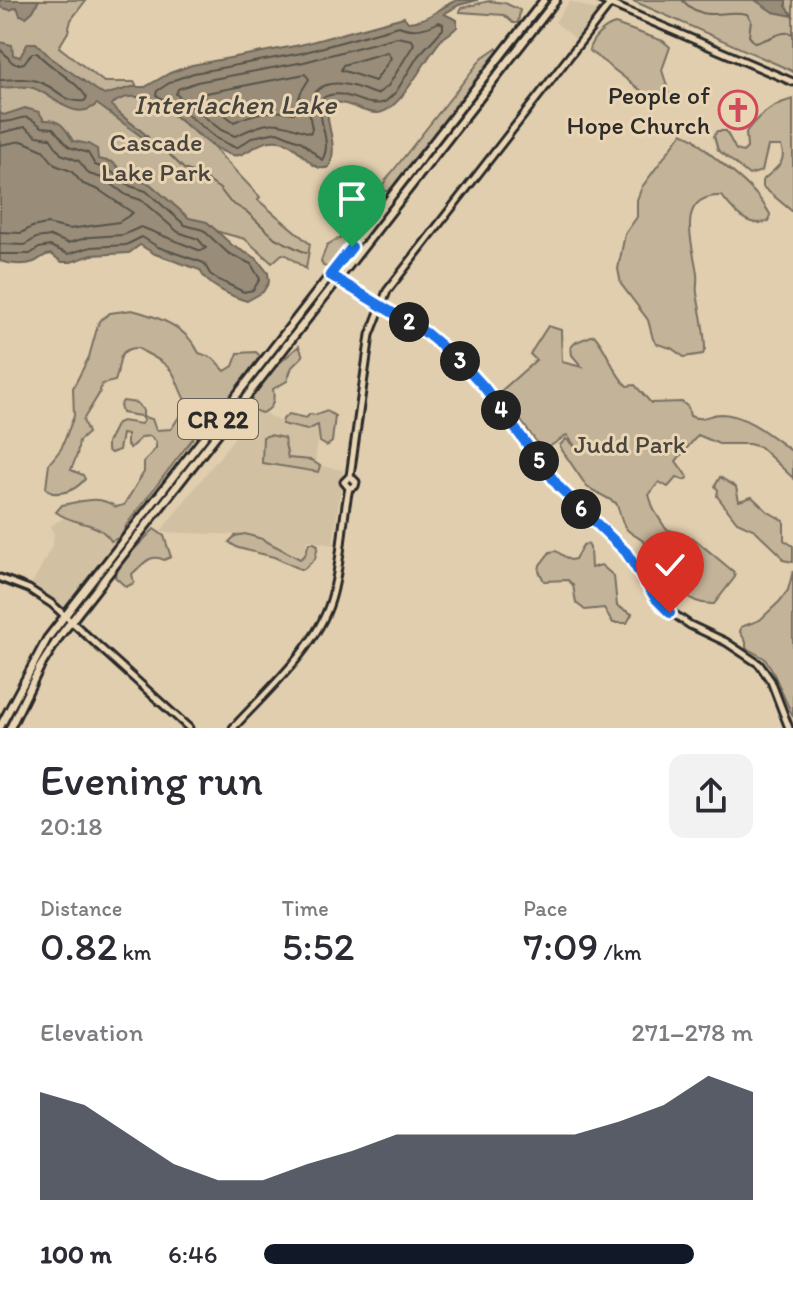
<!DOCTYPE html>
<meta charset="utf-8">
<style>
:root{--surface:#fff;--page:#f2f2f3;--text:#2b2b33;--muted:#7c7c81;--accent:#111827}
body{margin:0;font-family:Itim,sans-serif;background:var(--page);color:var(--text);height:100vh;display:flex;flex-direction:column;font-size:30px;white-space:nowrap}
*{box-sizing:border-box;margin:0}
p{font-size:26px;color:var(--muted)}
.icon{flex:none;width:44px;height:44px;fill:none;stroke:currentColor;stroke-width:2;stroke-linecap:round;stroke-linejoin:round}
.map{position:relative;height:728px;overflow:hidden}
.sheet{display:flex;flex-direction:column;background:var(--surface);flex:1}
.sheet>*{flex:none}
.pin{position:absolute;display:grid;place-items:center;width:68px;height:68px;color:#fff;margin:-82px -34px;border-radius:50% 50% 50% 0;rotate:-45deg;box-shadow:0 0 8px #0007}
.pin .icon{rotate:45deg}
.km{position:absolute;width:40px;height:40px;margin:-20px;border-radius:50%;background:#222;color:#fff;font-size:22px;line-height:40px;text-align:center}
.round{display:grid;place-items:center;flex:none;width:84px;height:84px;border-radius:16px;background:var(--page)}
.head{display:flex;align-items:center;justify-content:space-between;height:136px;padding:0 40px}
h1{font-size:44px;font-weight:600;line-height:60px}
.stats{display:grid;grid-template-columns:repeat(3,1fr);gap:12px;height:136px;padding:8px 40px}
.stats div{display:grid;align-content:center}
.stats b{font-size:40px;font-weight:600}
.stats small{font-size:22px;font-weight:400}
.stats p{font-size:22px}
.chart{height:224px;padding:16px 40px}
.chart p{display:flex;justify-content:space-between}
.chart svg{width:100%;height:144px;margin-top:8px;fill:var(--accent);opacity:.7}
ul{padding:0 40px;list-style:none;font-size:26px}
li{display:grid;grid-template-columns:128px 96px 1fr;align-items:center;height:60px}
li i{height:20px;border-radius:10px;background:var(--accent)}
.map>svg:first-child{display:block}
.built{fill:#d2c0a3}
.green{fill:#c3b398;stroke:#776f62;stroke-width:2}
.water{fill:#998d79;stroke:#6d665a;stroke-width:2}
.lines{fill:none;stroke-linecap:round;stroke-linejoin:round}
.shore{stroke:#57524a;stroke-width:2}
.stream{stroke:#6d665a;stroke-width:2}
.secondary-casing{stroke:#2b2b2b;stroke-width:11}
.primary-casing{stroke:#2b2b2b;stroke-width:12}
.secondary{stroke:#e9d5b3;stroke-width:5}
.primary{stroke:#e9d5b3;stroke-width:6}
.route-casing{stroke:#fff;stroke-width:16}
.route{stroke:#1a73e8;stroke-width:10}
.labels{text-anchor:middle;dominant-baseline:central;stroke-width:6;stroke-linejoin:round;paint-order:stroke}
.shield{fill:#e9d5b3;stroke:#645e54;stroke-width:2}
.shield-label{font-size:24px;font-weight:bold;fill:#2b2b2b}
.poi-label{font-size:26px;fill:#2b2b2b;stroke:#e9d5b3;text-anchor:end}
.park-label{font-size:26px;fill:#494641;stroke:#e9d5b3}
.water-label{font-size:28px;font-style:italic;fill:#46443e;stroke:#e9d5b3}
</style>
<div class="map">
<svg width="793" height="728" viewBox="0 0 793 728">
<rect width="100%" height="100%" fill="#e1ceae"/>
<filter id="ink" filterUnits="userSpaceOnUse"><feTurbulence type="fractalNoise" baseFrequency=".0125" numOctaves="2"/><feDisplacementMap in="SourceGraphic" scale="16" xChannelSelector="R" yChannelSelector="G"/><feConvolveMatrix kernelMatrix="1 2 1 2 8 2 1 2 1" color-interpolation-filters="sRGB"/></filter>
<g filter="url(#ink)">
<g class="built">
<path d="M570 1 598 11 577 40 555 22Z"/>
<path d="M255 405 272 418 295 426 319 428 315 465 343 470 333 545 307 540 303 559 268 542 241 535 160 532 239 432 237 429Z"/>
<path d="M69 515 123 532 61 613 29 589 53 544 54 534 50 526Z"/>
</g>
<g class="green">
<path d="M0 0H86L71 20 68 32 59 47 104 82H134L137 87 211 145 260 197 258 200 310 244 306 269 286 255 282 254 272 263 245 239 219 232 213 228 198 248 0 138Z"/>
<path d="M631 0H793V72L790 70Z"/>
<path d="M489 1 505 3 520 10 518 23H513L504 15 460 12 461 8Z"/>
<path d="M615 24 663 41 670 47 662 70 669 93 666 98 657 103 589 50C591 39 604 27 615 24Z"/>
<path d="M496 48 501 54 402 180 389 191H384L383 184 389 176 483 57Z"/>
<path d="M793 99V212L763 187V180C774 169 788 164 781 146H768L762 171 749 175 718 150 714 136 717 131H726L736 150 743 152 747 148 746 132C758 115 773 104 793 99Z"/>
<path d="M682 133 693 138C720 166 751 180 770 214L769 221C747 229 734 211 722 196 673 194 694 247 697 274 698 280 696 287 697 293 700 312 705 331 705 349L703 354 684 357 671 348 657 344 653 339 648 320 621 284 618 269 625 234 637 217V200L642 187Z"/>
<path d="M381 197 383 199 381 203C361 223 350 250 330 268L323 266 321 261 327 245 356 229 369 208Z"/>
<path d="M132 310C159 317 187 327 199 353L213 358 225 371 233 366 238 353 256 352 260 356 221 410 200 424 193 438 127 524 121 537 111 541C98 520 74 526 56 512L62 505C82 502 97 494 116 507L124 505 144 472V462L156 448V442L150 436 142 437 130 448 127 445V435L122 434 119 450 111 453 107 450V443L117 423 122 421 141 424 144 420 140 416 122 413 120 406 123 401 137 403 143 410V417L152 419 156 430 171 429 181 414 185 400C180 391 178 383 174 375 167 362 149 355 137 348 115 348 121 367 115 381L102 384 99 394 83 420 88 433 79 441 77 455 71 470 83 475 85 479C76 490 66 494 52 493L46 488 49 464 61 449 74 416 73 388 89 357 99 321 110 313Z"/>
<path d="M548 326 561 330 562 362 582 367 572 355 571 347 576 342 594 335C608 350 612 372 627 386L635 385 651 403 682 402 688 407 690 416C703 422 708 414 721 414 748 415 772 437 793 452V478L760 447 749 444H719L698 435 676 461 688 478 684 480 677 477 668 487 659 482 649 495 654 510 666 529 693 538 734 572 735 577 714 604C679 606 664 567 645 543 640 537 629 534 625 527 621 521 620 511 616 503L587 487 562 450 560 445 566 439 577 449 567 435 543 451 500 392 536 360 530 354Z"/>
<path d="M299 346 303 356 292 367 287 381 273 389C275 400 273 410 261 413L249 408 248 402 275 367Z"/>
<path d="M327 411 335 416 332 442 327 446 320 442 318 425 307 430 282 424 283 419 289 414 306 418 310 414 316 415Z"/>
<path d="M270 435 284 438 288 458 311 460 320 466 318 472 262 463 263 437Z"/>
<path d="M720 477 736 487 739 501 752 497 767 511 784 521V540L793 546V562L783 560 780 554 755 530 737 522 717 496 718 490 715 486Z"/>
<path d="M154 529 164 536 171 557 164 560C150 552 142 566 132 574L134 583 126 587 115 577 121 563Z"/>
<path d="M245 534 262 539 300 559 305 555 309 543H314L318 545 315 559 304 569H300L274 557 238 548 229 542 235 536Z"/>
<path d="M588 544 590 548 591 568 601 565 614 576 617 606 632 614 627 623H613L604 608 585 610 576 603 573 585 568 580 544 581 539 571 540 565 550 552 556 551 570 560 575 559 583 545Z"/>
<path d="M793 571V717L771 668 764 658 746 648V642L740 632 741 627 760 620 779 602 788 590Z"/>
</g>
<g class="water">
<path d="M0 0H39L33 11 26 17 20 15 17 7 10 10 0 7Z"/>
<path d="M457 0H478L459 5 444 14 457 20V27C453 32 447 35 442 39 426 56 401 112 377 113 360 113 345 99 329 103 323 125 340 142 329 167 311 174 303 148 284 142 259 135 247 159 232 155 196 146 150 72 111 105 122 118 136 125 148 137L145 139 97 104C74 124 53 94 33 88 23 85 11 88 0 88V42L12 45 13 55 20 57 28 43H36L52 59 104 95 132 87H145L170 73 192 65 300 45 404 17 408 22C429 21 438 8 457 0Z"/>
<path d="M755 0H786V6L793 16 773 12Z"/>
<path d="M25 108 39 112 44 120C61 119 65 128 73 141L88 144 97 149 98 159 112 162 133 179 150 184 189 218 207 222 233 246 256 258 268 273 269 282 263 292 247 301C233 297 205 285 200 270L155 254 140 245 129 253 92 255 71 262H62L51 254C42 255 41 259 34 262 23 266 10 264 0 261V113L4 115Z"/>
</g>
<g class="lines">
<g class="shore">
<path d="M439 22 443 24V29L418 56 396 92 385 102C364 110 343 85 323 98 314 119 334 141 322 160L302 142 277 132 253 137 238 147H234L216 138 183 111 156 95 157 91 174 80 194 73 302 53 399 26C412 32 427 29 439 22Z"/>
<path d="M397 37 412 40 414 44 388 86 377 94C370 93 366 90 359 88 322 75 303 91 312 129L310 133C271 120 272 120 235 136L221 130 176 94 178 89 197 82 304 62Z"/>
<path d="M0 50C10 55 9 68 24 63L32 53H37C51 69 76 80 87 98L84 101C65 103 60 91 44 84 30 77 16 79 0 80"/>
<path d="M387 52 391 58 375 81 341 70 343 65Z"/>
<path d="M305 74 309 79 301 92 294 113C271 109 254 113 234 122L203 97 206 93Z"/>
<path d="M0 122C24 123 19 108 42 127L53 128 69 147 88 153 95 165 109 170 130 186 146 191 185 225 203 230 228 253 251 264 260 279 253 290 244 292 219 280 210 274 204 263 158 247 142 237 126 245 91 247 68 254 50 246 39 248 30 254H0"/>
<path d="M0 133 25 127 37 136 50 138 61 154 79 161 89 174 105 179 126 195 141 200 178 232 198 239 206 248 201 251 141 227 123 235 90 237 68 243 50 236 36 238 25 245 0 244"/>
<path d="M0 145 22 141 43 150 55 165 71 171 83 184 99 190 133 213 119 222 69 229 47 224 32 227 21 233 0 232"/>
</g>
<g class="stream">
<path d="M682 0C707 25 721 8 747 14L751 20 749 36 754 42C768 42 780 29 793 34"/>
<path d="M145 136 157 149 167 152 184 169 200 175 220 189 230 202 247 212 275 238 306 253"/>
</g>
<g class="secondary-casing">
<g id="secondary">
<path d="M601 0 793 82"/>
<path d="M330 275 426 333 464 365 484 387 559 487 632 559 662 606 690 625 726 642 759 664 771 681 789 728"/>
<path d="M350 476 370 335 387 291 610 4"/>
<path d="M0 578 29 589 52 604 189 728"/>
<path d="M233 728C266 692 317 647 331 600 342 564 341 525 349 488L344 482 350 476 356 482 355 486 349 488"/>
</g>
</g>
<g class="primary-casing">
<g id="primary">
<path d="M0 727 47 639 544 0"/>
<path d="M10 728 40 667 59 637 556 0"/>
</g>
</g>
<use href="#secondary" class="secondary"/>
<use href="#primary" class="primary"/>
</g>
</g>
<g class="lines" filter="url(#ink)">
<g class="route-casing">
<path id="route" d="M352 247 330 275 426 333 464 365 484 387 559 487 626 552 656 599 670 613"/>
</g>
<use href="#route" class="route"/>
</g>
<defs>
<g id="church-ring" transform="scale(2)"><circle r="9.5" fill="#e9d5b3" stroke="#d1495b" stroke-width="1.5"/><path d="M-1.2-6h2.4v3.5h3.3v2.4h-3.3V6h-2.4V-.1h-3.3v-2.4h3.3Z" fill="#d1495b"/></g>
</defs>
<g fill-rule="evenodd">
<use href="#church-ring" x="738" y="110"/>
</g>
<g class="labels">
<rect class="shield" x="178" y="399" width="80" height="40" rx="6"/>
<g class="shield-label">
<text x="218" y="419">CR 22</text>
</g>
<g class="poi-label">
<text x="710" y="95">People of<tspan x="710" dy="30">Hope Church</tspan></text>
</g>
<g class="park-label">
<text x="156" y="142">Cascade<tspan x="156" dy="30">Lake Park</tspan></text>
<text x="630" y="444">Judd Park</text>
</g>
<g class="water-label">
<text x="235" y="104">Interlachen Lake</text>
</g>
</g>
</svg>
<div class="pin" style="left:352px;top:247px;background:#1e9e55"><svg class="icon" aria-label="arrive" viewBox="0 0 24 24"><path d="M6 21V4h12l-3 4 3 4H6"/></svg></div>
<div class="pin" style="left:670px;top:613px;background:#d93025"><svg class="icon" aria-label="check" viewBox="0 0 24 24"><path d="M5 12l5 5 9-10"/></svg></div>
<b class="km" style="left:409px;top:322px">2</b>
<b class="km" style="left:460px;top:361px">3</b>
<b class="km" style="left:501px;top:410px">4</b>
<b class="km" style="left:539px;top:461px">5</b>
<b class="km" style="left:581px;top:509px">6</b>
</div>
<section class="sheet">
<div class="head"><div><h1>Evening run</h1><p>20:18</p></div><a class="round"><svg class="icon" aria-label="share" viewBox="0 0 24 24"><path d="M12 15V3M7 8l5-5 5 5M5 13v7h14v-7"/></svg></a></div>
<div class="stats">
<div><p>Distance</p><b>0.82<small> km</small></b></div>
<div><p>Time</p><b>5:52</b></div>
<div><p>Pace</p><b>7:09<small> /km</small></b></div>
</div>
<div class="chart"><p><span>Elevation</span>271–278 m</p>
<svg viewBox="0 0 160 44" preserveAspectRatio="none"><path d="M0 44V11L10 15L20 24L30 33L40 38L50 38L60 33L70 29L80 24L90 24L100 24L110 24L120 24L130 20L140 15L150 6L160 11V44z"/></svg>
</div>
<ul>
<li><b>100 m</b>6:46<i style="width:88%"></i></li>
</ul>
</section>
